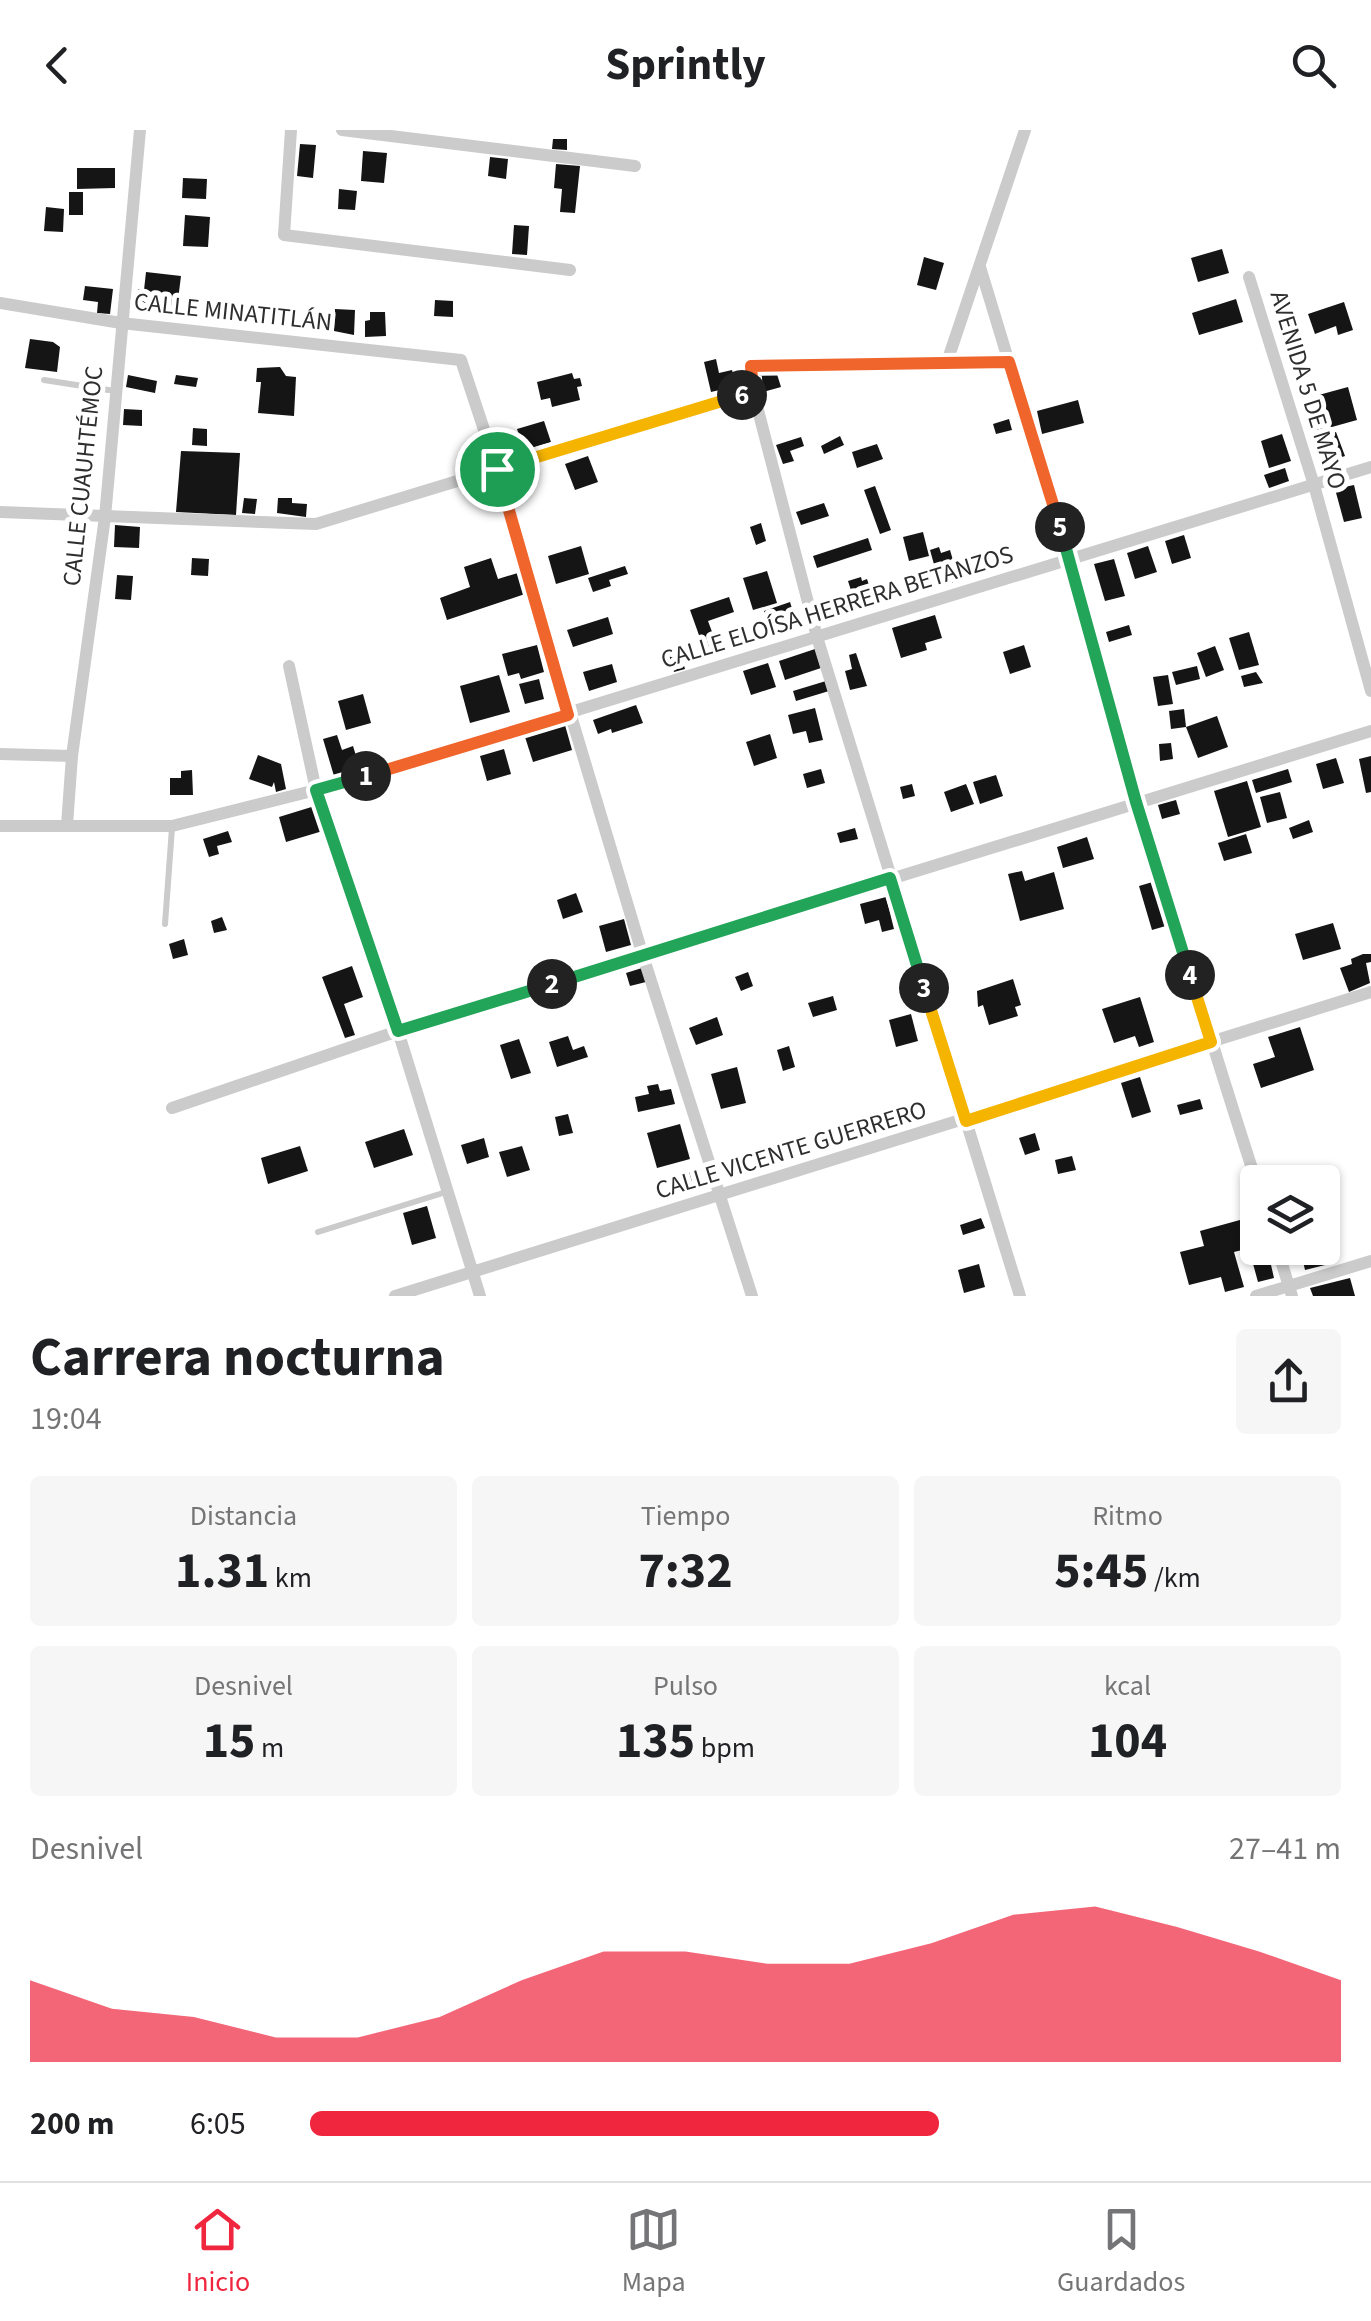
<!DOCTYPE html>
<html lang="es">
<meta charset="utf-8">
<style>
:root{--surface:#fff;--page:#f6f6f6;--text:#202124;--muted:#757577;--line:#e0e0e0;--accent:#ef263e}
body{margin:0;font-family:"Source Sans 3",sans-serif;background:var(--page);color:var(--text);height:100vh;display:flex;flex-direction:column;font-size:38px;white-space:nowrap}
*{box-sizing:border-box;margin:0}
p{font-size:32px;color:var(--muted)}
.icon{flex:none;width:55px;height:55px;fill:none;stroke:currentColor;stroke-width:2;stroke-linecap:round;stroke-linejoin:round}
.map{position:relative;height:1166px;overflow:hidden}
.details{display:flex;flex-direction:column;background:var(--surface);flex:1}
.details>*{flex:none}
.buttons{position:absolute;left:1240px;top:1035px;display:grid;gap:20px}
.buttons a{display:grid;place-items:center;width:100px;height:100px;border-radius:10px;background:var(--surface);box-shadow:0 2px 8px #0004;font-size:50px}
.pin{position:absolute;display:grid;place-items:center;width:85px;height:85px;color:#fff;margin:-42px;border:5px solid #fff;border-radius:50%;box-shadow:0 2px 10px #0007}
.km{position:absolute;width:50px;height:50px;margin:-25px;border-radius:50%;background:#222;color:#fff;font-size:28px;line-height:50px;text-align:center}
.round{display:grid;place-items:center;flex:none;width:105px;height:105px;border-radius:10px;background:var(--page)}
.overview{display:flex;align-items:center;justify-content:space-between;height:170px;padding:0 30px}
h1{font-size:55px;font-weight:700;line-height:75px}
.figures{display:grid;grid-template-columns:repeat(3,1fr);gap:15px;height:170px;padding:10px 30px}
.figures div{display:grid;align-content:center;border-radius:10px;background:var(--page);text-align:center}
.figures b{font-size:50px;font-weight:700}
.figures small{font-size:28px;font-weight:400}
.figures p{font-size:28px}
.chart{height:280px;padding:20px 30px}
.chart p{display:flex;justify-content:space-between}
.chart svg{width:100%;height:180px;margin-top:10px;fill:var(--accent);opacity:.7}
ul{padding:0 30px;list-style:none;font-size:32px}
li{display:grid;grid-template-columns:160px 120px 1fr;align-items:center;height:75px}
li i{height:25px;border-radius:12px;background:var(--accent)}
header{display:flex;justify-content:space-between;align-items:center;height:130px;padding:0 30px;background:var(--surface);font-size:45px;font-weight:700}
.menu{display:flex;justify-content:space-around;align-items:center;height:140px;border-top:2px solid var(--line);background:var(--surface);font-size:28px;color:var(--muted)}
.menu a{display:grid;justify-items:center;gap:5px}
.menu .selected{color:var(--accent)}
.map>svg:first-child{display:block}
.building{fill:#151515}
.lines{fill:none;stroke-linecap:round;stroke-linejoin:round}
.service{stroke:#cbcbcb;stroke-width:6}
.minor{stroke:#cbcbcb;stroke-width:12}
.split-1-casing{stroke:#fff;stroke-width:20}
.split-2-casing{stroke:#fff;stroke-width:20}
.split-3-casing{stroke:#fff;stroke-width:20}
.split-4-casing{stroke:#fff;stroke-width:20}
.split-5-casing{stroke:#fff;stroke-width:20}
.split-6-casing{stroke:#fff;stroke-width:20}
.split-7-casing{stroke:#fff;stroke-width:20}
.split-1{stroke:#f0652b;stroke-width:12}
.split-2{stroke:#22a559;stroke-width:12}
.split-3{stroke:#22a559;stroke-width:12}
.split-4{stroke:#f5b400;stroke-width:12}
.split-5{stroke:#22a559;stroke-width:12}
.split-6{stroke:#f0652b;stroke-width:12}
.split-7{stroke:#f5b400;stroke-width:12}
.labels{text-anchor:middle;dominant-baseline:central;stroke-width:10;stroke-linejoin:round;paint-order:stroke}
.street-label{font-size:25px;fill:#2e2e2e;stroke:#fff}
</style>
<header><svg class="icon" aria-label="back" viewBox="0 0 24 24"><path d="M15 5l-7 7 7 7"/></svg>Sprintly<svg class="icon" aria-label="search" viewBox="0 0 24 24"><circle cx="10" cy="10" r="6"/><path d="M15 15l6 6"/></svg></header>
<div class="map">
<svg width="1371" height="1166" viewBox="0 0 1371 1166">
<rect width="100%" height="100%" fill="#fff"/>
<g class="building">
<path d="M553 9H567V20L552 19Z"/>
<path d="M300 14 316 15 313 48 297 46Z"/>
<path d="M363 21 387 23 384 53 361 51Z"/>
<path d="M490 27 508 29 506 49 488 46Z"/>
<path d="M556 34 580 36 575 83 560 82 562 59 554 58Z"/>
<path d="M77 38H115V58L77 59Z"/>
<path d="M183 48 207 49 206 69 182 68Z"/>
<path d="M339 59 357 61 355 80 338 79Z"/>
<rect x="69" y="62" width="14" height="23"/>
<path d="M46 77 64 79 63 102 44 101Z"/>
<path d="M185 85 210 87 208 117 183 116Z"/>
<path d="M514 95 529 96 527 125 512 124Z"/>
<path d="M1222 119 1229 143 1198 152 1191 128Z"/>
<path d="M924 127 944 133 936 160 917 155Z"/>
<path d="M146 142 181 146 176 186 142 182 144 172 136 171 138 159 144 160Z"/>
<path d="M85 156 113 159 110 184 97 183 98 172 83 170Z"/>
<path d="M1236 169 1243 192 1199 205 1192 183Z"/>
<path d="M435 170 453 171V187L434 186Z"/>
<path d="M1344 172 1353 200 1338 205 1336 196 1315 204 1308 184Z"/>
<path d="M335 179 355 180 354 205 334 201Z"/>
<path d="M370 182H385L386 206 365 207V191L370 190Z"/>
<path d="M30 209 53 212 60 217 57 242 25 238Z"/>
<path d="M716 229 719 243 732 240 736 256 711 262 704 232Z"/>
<path d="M280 237 286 246 296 247 294 286 258 283 261 252H256L257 238Z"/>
<path d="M776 241 781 257 763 262 758 246Z"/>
<path d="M572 243 574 249 580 248 582 256 577 257 580 270 552 277 550 268 541 270 537 252Z"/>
<path d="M128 245 157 251 155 263 126 257Z"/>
<path d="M176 245 198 248 196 257 174 254Z"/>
<path d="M1348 257 1357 290 1314 302 1304 269Z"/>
<path d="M1078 270 1084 293 1042 304 1037 281Z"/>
<path d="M124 279 142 280V296L123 295Z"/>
<path d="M1009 289 1012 300 996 304 993 294Z"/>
<path d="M544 291 551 312 524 320 517 299Z"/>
<path d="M193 298 207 299V316L192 315Z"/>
<path d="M1336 302 1345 326 1322 334 1314 310Z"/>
<path d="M1282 304 1291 331 1269 338 1261 311Z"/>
<path d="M840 306 844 315 824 324 821 316Z"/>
<path d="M801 307 804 316 790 321 794 331 783 334 776 315Z"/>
<path d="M877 314 883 329 857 338 852 322Z"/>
<path d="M181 321 240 323 236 385 176 382Z"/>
<path d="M588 326 598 352 575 360 565 334Z"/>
<path d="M1285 338 1289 351 1269 358 1264 345Z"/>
<path d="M1354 355 1362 388 1344 392 1335 359Z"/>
<path d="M875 356 891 400 880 404 864 360Z"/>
<path d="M244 368 257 369 255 384 242 383Z"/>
<path d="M278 368H292V373L307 374 306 387 277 383Z"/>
<path d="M824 373 829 386 801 395 796 382Z"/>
<path d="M761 393 766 411 756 415 750 397Z"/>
<path d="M115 395 140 397 139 418 114 417Z"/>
<path d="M923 402 929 426 909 431 903 407Z"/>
<path d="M1184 405 1191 428 1172 434 1165 411Z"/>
<path d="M868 408 872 420 817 438 813 426Z"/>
<path d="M581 416 589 444 556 454 548 426Z"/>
<path d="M1148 416 1157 442 1135 449 1127 423Z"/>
<path d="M939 417 941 423 950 420 959 451 940 456 930 420Z"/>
<path d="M192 428 209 429 208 446 191 445Z"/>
<path d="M491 428 498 449 521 442 528 463 447 490 440 468 470 457 464 437Z"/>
<path d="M1114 429 1125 466 1105 471 1094 434Z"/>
<path d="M625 436 628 444 609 450 611 456 593 462 588 448Z"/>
<path d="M767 441 777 473 753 480 743 448Z"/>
<path d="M117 445 133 446 131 470 115 469Z"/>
<path d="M861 447 862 451 867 449 875 474 856 476 848 451Z"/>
<path d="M729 467 734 482 708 491 718 518 705 522 690 480Z"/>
<path d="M790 472 797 494 771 502 764 481Z"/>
<path d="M935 485 942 508 925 513 927 520 901 528 892 498Z"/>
<path d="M608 487 613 504 573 517 567 500Z"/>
<path d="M1129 495 1132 505 1109 512 1106 502Z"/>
<path d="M1249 502 1259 535 1239 540 1229 508Z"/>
<path d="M537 515 544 542 521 549 519 543 508 546 502 524Z"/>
<path d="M678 515 685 539 674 542 667 518Z"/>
<path d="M1024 515 1031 537 1010 544 1003 522Z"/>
<path d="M1215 516 1224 540 1206 547 1197 523Z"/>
<path d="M815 519 821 538 785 550 779 531Z"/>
<path d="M856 523 867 556 850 560 845 541 852 539 849 525Z"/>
<path d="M768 533 776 557 751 565 743 541Z"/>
<path d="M612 534 617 552 589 561 583 542Z"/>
<path d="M1197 536 1200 549 1176 555 1172 542Z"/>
<path d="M1256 542 1263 553 1244 557 1241 546Z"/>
<path d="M499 545 510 582 470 593 460 556Z"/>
<path d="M1168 545 1173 574 1158 576 1153 547Z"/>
<path d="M539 549 544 569 525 574 519 554Z"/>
<path d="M826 551 829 561 796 571 793 561Z"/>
<path d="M363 564 371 593 346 600 338 571Z"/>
<path d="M636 575 643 593 612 603 611 599 598 604 593 590Z"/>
<path d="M815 578 823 610 809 613 806 601 793 604 788 585Z"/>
<path d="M1184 579 1186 597 1171 599 1169 581Z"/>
<path d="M1217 586 1228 617 1198 628 1186 597Z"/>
<path d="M565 595 572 620 533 632 525 607Z"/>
<path d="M770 604 777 628 754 636 746 612Z"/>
<path d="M337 605 342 620 353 616 358 632 346 636 349 642 334 646 323 609Z"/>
<path d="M1171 613 1173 629 1160 631 1159 614Z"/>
<path d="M504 619 511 644 487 651 480 626Z"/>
<path d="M258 625 281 634 286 659 276 662 274 652 272 657 249 649Z"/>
<path d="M1371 626V662L1366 663 1359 629Z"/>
<path d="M1336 628 1344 653 1323 659 1316 634Z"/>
<path d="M821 639 825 653 807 658 803 644Z"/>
<path d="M1288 639 1292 652 1256 663 1252 650Z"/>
<path d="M192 640 193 665H170V648H181V641Z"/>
<path d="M996 645 1003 666 980 674 973 652Z"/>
<path d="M1247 651 1261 697 1228 707 1214 661Z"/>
<path d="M912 654 915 666 903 669 900 657Z"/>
<path d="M966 654 974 674 951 682 944 662Z"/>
<path d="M1280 662 1287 688 1267 693 1260 667Z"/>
<path d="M1176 670 1180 684 1162 689 1158 675Z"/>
<path d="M318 675 326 700 286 712 279 687Z"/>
<path d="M1309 690 1313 702 1293 709 1289 698Z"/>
<path d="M855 698 858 709 840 713 837 703Z"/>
<path d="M228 701 232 712 217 716 219 724 209 727 203 709Z"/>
<path d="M1246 704 1252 723 1224 731 1218 713Z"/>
<path d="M1087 707 1094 729 1063 738 1057 717Z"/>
<path d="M1022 741 1025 751 1054 742 1064 779 1020 791 1008 744Z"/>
<path d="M1156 751 1169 795 1152 800 1139 756Z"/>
<path d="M576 763 583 782 563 789 557 770Z"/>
<path d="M886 767 894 799 882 802 879 790 865 794 860 774Z"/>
<path d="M222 787 227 800 214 803 211 791Z"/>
<path d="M624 789 631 815 606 822 599 796Z"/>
<path d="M1333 793 1341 819 1303 830 1295 804Z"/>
<path d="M184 809 188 825 173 829 169 814Z"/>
<path d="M1363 824H1371V832L1366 833 1370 853 1349 862 1340 838 1352 834 1351 829Z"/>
<path d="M352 836 363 867 344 874 355 905 345 908 322 847Z"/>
<path d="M642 838 646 852 630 856 626 843Z"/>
<path d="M748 842 753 856 741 861 735 847Z"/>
<path d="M1013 849 1021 875 1015 877 1018 886 989 895 983 875 978 877 977 861Z"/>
<path d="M833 866 837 880 813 887 808 873Z"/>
<path d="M1140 867 1154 912 1139 917 1135 906 1114 913 1102 879Z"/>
<path d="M911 884 918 911 896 917 889 890Z"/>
<path d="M717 887 723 905 696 915 689 898Z"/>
<path d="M1300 897 1314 940 1261 958 1253 934 1275 927 1268 907Z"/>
<path d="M568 906 573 920 584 916 588 927 557 937 549 912Z"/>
<path d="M519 909 531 943 511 949 500 915Z"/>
<path d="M789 916 795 937 783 941 777 920Z"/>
<path d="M737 937 746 973 721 979 711 944Z"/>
<path d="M1140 947 1151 982 1132 988 1121 953Z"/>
<path d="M658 954 660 961 671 959 675 974 638 982 635 967 649 964 647 956Z"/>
<path d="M1200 969 1203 979 1180 985 1177 975Z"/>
<path d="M568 984 573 1003 559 1006 555 987Z"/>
<path d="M680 994 690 1029 657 1038 647 1003Z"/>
<path d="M404 999 413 1025 374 1038 365 1012Z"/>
<path d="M1035 1003 1040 1020 1025 1025 1019 1008Z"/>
<path d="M796 1007 801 1026 780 1032 775 1013Z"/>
<path d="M484 1008 489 1027 467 1034 461 1015Z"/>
<path d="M300 1016 308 1041 268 1054 261 1028Z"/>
<path d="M522 1016 530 1040 507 1047 499 1022Z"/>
<path d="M1072 1026 1076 1040 1058 1044 1055 1030Z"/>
<path d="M699 1039 703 1050 674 1060 670 1049Z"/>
<path d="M1328 1061 1337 1086 1322 1091V1063Z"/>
<path d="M427 1076 436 1108 412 1115 403 1083Z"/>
<path d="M1258 1085V1116L1234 1122 1244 1157 1225 1162 1221 1147 1189 1155 1180 1122 1204 1116 1200 1101Z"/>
<path d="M981 1088 985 1098 963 1105 960 1095Z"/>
<path d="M1310 1118H1321L1325 1135 1305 1140 1302 1127 1312 1125Z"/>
<path d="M1269 1126 1274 1148 1258 1152 1252 1130Z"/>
<path d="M979 1134 985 1157 964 1163 958 1140Z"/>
<path d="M1350 1148 1355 1166H1313L1310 1158Z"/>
</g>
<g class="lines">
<g class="service">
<path d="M44 250 115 261"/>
<path d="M165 794 172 698"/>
<path d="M318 1102 446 1062"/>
</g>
<g class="minor">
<path d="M291 0 284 105 570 140"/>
<path d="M342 0 635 36"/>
<path d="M980 137C1074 443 1159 752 1258 1057"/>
<path d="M1249 147 1314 355 1371 561"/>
<path d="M0 173 121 193 461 230 497 339 643 826 752 1166"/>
<path d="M947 232H1009"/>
<path d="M0 382 316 394 753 261"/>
<path d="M289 536 316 660 398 901 480 1166"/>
<path d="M0 624 72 626"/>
<path d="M67 695 72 626 105 387 140 0"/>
<path d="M0 696H172L316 660 1371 337"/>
<path d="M172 978 398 901 1371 601"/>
<path d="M1277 1118 1292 1166"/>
<path d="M395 1166 1371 862"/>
<path d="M1020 1166 817 507 753 261 751 237 947 232 1025 0"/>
<path d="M1256 1166 1371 1131"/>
</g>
</g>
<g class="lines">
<g class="split-1-casing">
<path id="split-1" d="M366 646 568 585 497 339"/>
</g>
<g class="split-2-casing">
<path id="split-2" d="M366 646 316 660 398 901 552 854"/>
</g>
<g class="split-3-casing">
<path id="split-3" d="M552 854 890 748 924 858"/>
</g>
<g class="split-4-casing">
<path id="split-4" d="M924 858 966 991 1211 912 1190 845"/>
</g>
<g class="split-5-casing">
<path id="split-5" d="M1060 397 1136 672 1190 845"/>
</g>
<g class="split-6-casing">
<path id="split-6" d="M742 265 753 261 751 236 1009 232 1060 397"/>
</g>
<g class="split-7-casing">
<path id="split-7" d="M497 339 742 265"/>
</g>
<use href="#split-1" class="split-1"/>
<use href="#split-2" class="split-2"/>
<use href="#split-3" class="split-3"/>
<use href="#split-4" class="split-4"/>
<use href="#split-5" class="split-5"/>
<use href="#split-6" class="split-6"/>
<use href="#split-7" class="split-7"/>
</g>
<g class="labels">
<g class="street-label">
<text transform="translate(233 182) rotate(6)">CALLE MINATITLÁN</text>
<text transform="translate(1308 260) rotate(73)">AVENIDA 5 DE MAYO</text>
<text transform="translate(83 346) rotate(-84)">CALLE CUAUHTÉMOC</text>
<text transform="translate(837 477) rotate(-17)">CALLE ELOÍSA HERRERA BETANZOS</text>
<text transform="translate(791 1020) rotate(-17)">CALLE VICENTE GUERRERO</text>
</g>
</g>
</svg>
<div class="buttons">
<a><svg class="icon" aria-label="layers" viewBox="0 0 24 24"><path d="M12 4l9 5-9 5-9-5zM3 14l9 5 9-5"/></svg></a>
</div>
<div class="pin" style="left:497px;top:339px;background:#1e9e55"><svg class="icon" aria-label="arrive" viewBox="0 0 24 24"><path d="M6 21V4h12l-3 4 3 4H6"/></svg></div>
<b class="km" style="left:366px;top:646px">1</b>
<b class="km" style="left:552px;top:854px">2</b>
<b class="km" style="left:924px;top:858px">3</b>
<b class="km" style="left:1190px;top:845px">4</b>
<b class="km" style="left:1060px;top:397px">5</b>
<b class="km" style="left:742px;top:265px">6</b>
</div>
<section class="details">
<div class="overview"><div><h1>Carrera nocturna</h1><p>19:04</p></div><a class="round"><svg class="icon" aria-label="share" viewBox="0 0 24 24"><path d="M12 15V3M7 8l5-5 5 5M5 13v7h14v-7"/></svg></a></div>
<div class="figures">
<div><p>Distancia</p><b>1.31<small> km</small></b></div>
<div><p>Tiempo</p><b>7:32</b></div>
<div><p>Ritmo</p><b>5:45<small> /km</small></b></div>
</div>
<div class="figures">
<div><p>Desnivel</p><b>15<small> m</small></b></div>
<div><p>Pulso</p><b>135<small> bpm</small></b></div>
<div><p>kcal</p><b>104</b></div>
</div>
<div class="chart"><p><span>Desnivel</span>27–41 m</p>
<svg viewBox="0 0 160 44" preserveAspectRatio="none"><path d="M0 44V24L10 31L20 33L30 38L40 38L50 33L60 24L70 17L80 17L90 20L100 20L110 15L120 8L130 6L140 11L150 17L160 24V44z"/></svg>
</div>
<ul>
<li><b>200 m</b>6:05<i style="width:61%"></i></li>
</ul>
</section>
<nav class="menu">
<a class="selected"><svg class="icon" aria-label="home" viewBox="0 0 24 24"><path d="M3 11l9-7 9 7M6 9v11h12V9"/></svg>Inicio</a>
<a><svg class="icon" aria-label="map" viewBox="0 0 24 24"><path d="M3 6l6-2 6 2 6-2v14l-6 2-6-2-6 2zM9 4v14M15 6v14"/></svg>Mapa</a>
<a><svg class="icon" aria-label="saved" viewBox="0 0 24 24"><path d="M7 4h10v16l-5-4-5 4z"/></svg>Guardados</a>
</nav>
